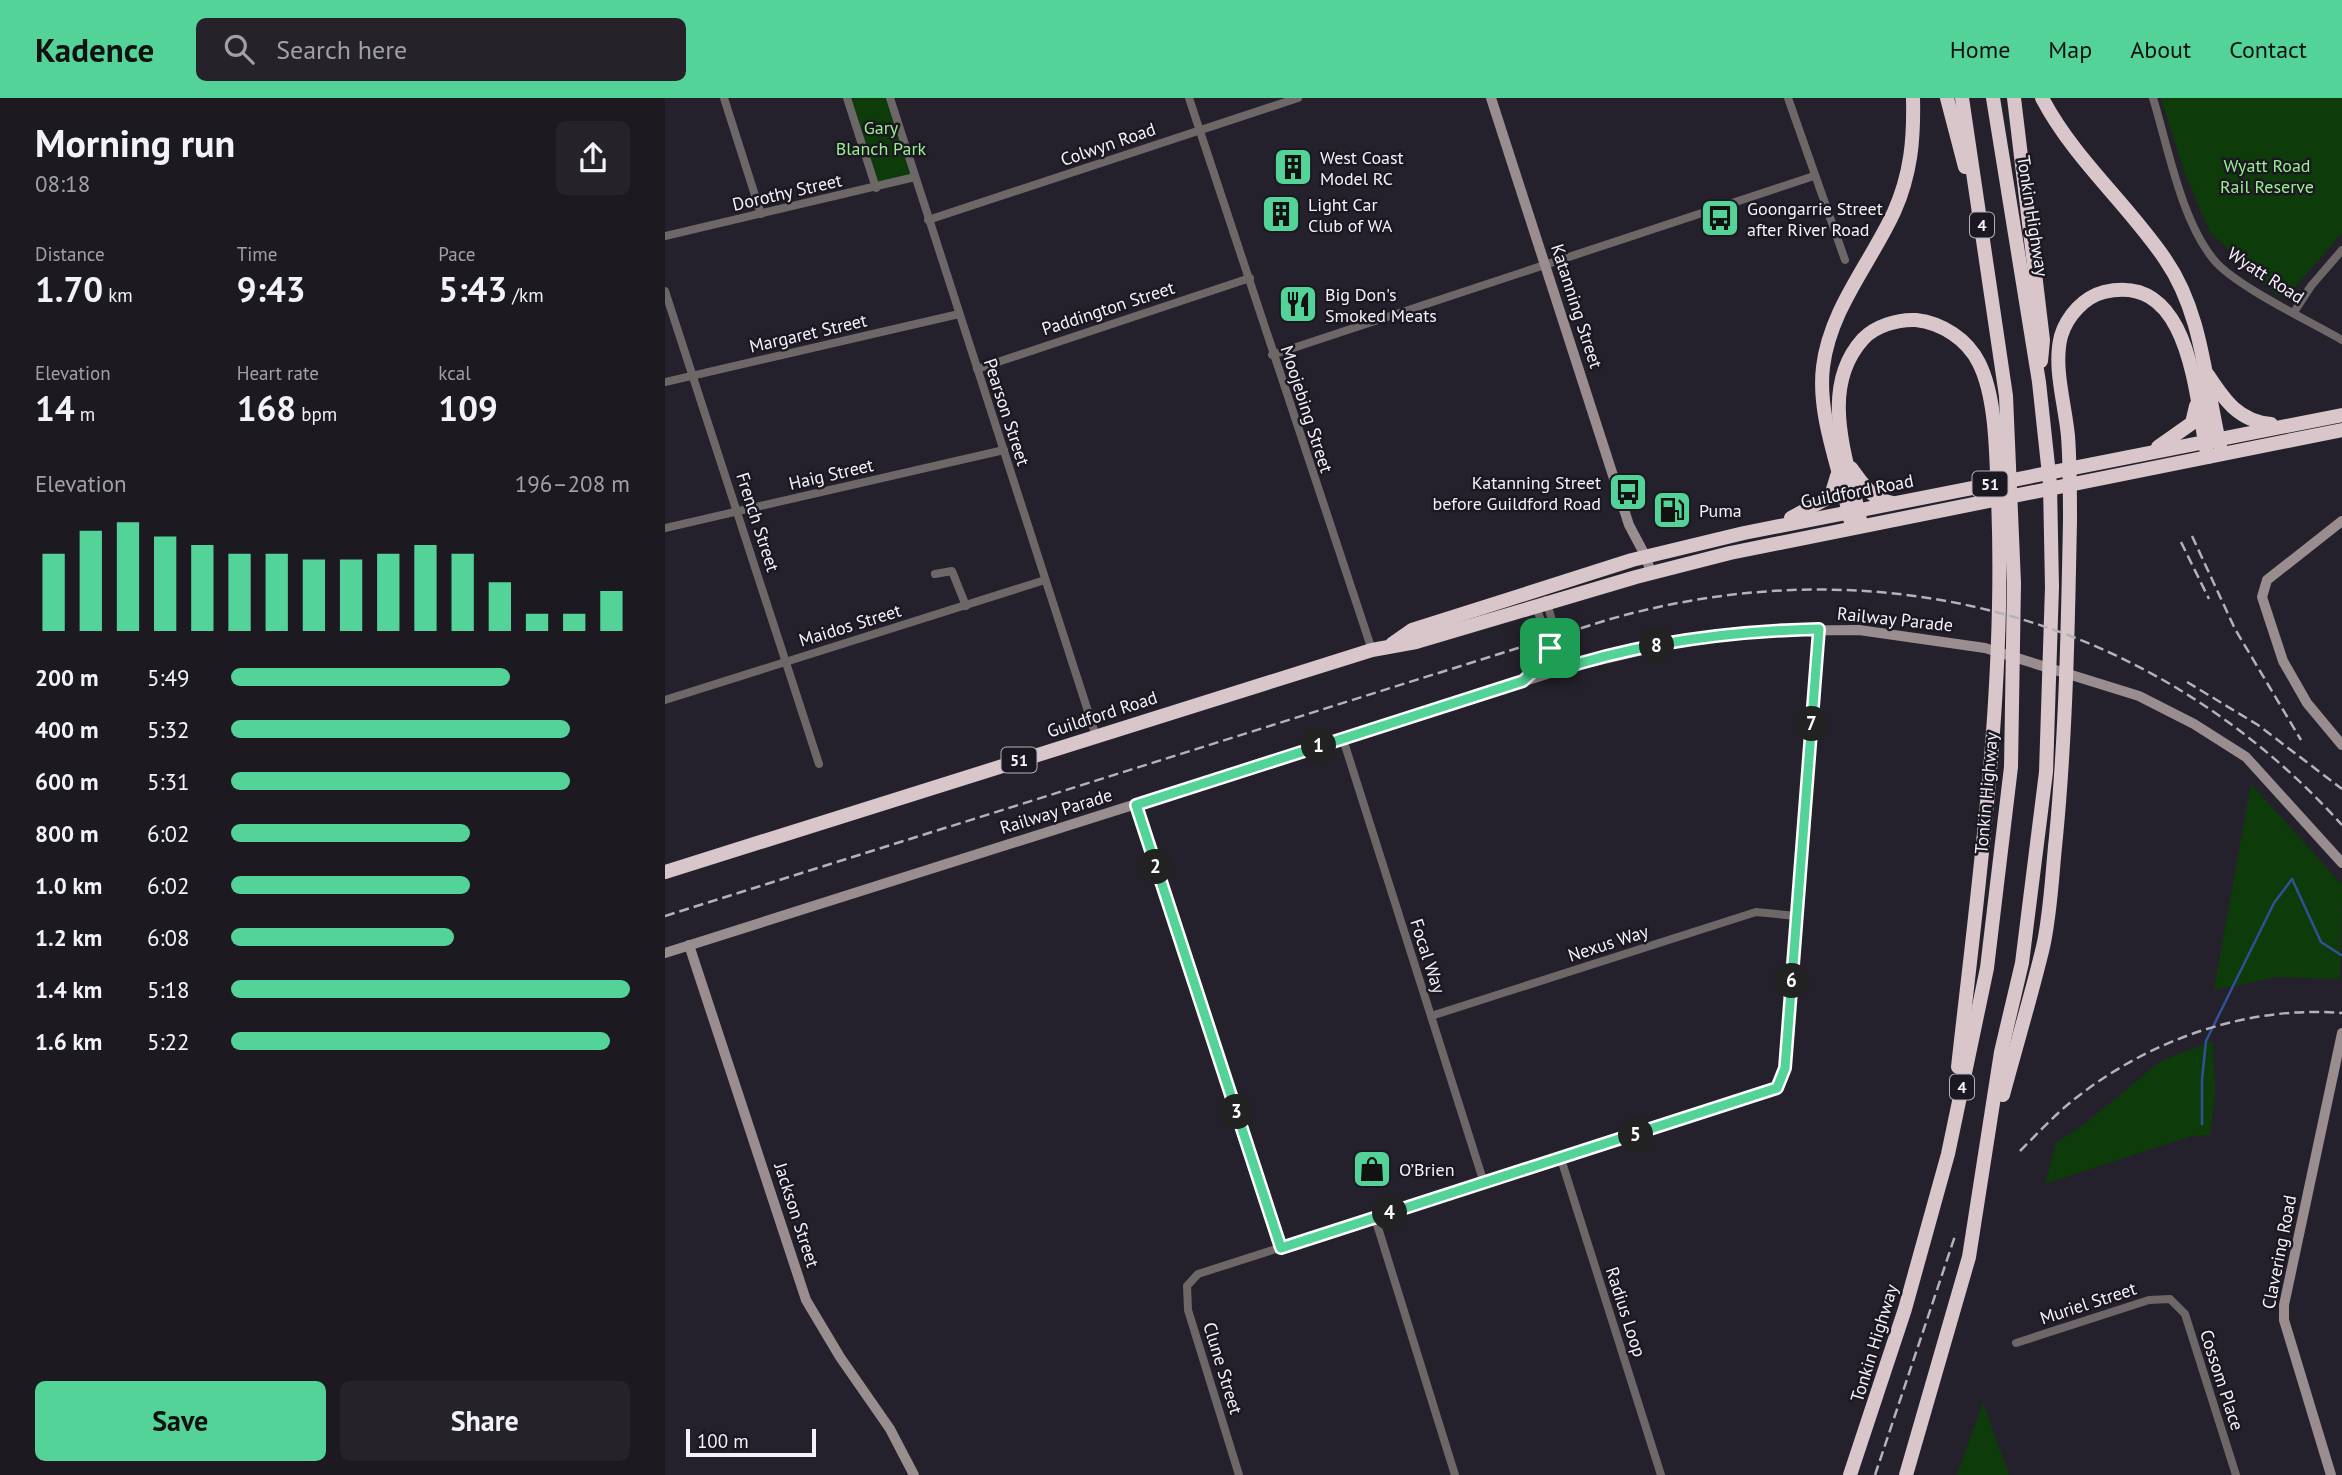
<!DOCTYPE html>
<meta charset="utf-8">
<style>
:root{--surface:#1c1921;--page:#25222a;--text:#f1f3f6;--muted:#a0a0a5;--accent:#53d397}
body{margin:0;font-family:"PT Sans",sans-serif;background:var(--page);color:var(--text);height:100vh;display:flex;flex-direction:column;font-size:26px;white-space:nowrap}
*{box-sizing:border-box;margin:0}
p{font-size:23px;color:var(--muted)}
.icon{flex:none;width:38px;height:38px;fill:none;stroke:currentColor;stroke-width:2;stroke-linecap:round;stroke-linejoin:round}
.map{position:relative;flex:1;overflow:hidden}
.panel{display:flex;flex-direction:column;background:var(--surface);width:665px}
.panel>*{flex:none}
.scale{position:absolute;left:21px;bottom:18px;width:130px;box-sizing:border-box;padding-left:7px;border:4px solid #f5f2fa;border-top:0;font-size:19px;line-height:24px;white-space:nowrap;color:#f5f2fa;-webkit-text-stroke:5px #1c1822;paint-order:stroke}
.pin{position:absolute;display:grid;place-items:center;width:60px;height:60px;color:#fff;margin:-30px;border-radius:14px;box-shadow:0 4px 10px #0006}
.km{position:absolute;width:35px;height:35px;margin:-18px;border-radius:50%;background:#222;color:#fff;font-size:19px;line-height:35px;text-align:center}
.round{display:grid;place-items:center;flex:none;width:74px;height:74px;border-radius:10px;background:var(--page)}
.head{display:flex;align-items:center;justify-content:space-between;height:119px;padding:0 35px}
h1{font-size:38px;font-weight:700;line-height:52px}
.metrics{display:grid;grid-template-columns:repeat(3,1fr);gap:10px;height:119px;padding:7px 35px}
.metrics div{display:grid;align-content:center}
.metrics b{font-size:35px;font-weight:700}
.metrics small{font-size:19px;font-weight:400}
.metrics p{font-size:19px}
.chart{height:196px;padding:14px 35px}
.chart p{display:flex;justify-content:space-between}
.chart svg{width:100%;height:126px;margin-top:7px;stroke:var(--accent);stroke-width:6}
.button{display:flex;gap:14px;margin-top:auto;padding:14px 35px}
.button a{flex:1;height:80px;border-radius:10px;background:var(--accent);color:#111;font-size:28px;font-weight:700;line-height:80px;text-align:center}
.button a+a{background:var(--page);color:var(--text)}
ul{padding:0 35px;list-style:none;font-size:23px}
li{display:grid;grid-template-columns:112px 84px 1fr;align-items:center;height:52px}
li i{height:18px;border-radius:9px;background:var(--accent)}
header{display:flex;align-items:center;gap:42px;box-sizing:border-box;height:98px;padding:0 35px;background:var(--accent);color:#111}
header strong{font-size:33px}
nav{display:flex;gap:38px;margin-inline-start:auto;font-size:24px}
.search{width:490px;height:63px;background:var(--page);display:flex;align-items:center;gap:18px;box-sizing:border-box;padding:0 24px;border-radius:10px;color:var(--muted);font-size:26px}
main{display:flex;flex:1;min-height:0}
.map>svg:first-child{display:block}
.green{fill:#0d3c0a}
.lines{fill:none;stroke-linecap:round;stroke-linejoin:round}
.stream{stroke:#315097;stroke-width:2.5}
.street{stroke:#6e6768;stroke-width:8}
.secondary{stroke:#998d90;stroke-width:10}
.highway{stroke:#d8c6ca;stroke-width:14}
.rail{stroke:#b4b1ba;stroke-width:2.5;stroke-dasharray:10 5;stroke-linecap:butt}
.route-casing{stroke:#fff;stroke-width:14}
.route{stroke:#53d397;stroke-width:9}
.labels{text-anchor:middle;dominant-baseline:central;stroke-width:5;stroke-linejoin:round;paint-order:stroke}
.shield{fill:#1c1822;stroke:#b4b1b9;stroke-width:2}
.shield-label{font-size:16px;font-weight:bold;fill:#f5f2fa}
.park-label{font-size:18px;fill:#99f091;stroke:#1c1822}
.street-label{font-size:18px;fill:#f5f2fa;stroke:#1c1822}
.poi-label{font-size:18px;fill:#f5f2fa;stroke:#1c1822;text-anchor:start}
</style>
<header>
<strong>Kadence</strong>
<div class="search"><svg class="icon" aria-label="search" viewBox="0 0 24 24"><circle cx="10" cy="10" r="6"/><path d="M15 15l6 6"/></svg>Search here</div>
<nav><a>Home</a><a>Map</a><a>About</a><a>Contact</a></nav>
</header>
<main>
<section class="panel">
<div class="head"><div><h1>Morning run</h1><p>08:18</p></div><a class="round"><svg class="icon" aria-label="share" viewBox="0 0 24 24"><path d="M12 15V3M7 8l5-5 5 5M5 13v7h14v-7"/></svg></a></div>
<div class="metrics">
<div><p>Distance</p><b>1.70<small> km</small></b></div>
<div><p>Time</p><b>9:43</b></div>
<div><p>Pace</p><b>5:43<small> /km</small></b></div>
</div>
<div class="metrics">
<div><p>Elevation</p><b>14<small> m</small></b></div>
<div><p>Heart rate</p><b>168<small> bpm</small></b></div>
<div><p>kcal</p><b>109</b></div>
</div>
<div class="chart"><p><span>Elevation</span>196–208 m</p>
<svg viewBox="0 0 160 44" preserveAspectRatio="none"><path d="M5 44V17M15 44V9M25 44V6M35 44V11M45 44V14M55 44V17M65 44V17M75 44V19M85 44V19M95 44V17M105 44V14M115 44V17M125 44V27M135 44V38M145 44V38M155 44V30"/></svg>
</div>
<ul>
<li><b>200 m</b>5:49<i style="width:70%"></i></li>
<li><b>400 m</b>5:32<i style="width:85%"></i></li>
<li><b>600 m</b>5:31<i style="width:85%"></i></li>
<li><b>800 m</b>6:02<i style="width:60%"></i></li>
<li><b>1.0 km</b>6:02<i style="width:60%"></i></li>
<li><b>1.2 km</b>6:08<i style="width:56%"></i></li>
<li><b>1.4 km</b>5:18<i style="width:100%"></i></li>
<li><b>1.6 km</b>5:22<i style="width:95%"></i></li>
</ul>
<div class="button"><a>Save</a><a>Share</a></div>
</section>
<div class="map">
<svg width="1677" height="1377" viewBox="0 0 1677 1377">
<rect width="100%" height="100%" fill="#25212c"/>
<g class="green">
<path d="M181 0H225L250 79 211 90Z"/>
<path d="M1496 0H1677V135L1624 196 1612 198 1545 134 1519 73Z"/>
<path d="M1586 686 1677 787 1675 881 1612 879 1549 892Z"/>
<path d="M1548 943 1550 995 1545 1037 1526 1038 1380 1086 1391 1045 1417 1028 1496 963Z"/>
<path d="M1318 1305 1344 1377H1292Z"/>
</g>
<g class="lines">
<g class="stream">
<path d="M1627 781 1656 844 1676 857"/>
<path d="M1537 1026V982L1541 943 1609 805 1627 781"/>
</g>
<g class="street">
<path d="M59 0 96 116"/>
<path d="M182 0 211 90"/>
<path d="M225 0 431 638"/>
<path d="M524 0 707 552"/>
<path d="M1123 0 1180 162"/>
<path d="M1488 0C1503 49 1516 122 1549 162 1569 187 1646 224 1677 242"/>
<path d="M263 122 633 0"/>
<path d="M0 138 250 79"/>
<path d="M0 193 154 666"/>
<path d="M1629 214 1646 188 1677 152"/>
<path d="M607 257 1149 78"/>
<path d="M312 271 585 180"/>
<path d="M0 284 294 216"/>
<path d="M0 430 339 352"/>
<path d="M270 476 287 473 301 508"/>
<path d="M881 502 901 570"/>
<path d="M870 506 881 536 890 573"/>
<path d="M0 602 380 482"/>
<path d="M678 641 819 1085"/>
<path d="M471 707 616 1150"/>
<path d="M766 918 1091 814 1132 818"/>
<path d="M896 1061 996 1377"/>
<path d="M710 1120 790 1377"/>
<path d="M1351 1245 1484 1202 1505 1201 1520 1216 1571 1377"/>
<path d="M574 1377 523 1212 522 1188 533 1176 1112 990 1120 970 1154 532"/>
</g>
<g class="secondary">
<path d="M826 0 964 427 981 459 986 475"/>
<path d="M1677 423 1602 482 1597 499 1618 563 1642 605 1677 647"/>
<path d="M861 581 875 567 885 550"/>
<path d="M24 847 141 1202 175 1259 225 1331 249 1377"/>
<path d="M0 855 901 570 1021 542 1097 533 1194 532 1320 550 1474 598 1529 626 1581 659 1677 765"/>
<path d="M1666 1377 1619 1222V1207L1677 935"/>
</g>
<g class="highway">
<path d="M1282 0 1300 69"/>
<path d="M1349 0 1378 242 1376 263"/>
<path d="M1377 0C1409 61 1461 104 1500 161 1538 216 1540 285 1555 348"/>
<path d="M1543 277C1560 303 1574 323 1606 326"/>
<path d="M1493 349 1527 325 1531 308"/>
<path d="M1186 370C1198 386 1206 401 1227 405"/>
<path d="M1126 420 1166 398 1172 378"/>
<path d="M1185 421C1176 372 1152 319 1158 269 1165 211 1205 166 1229 114 1246 76 1249 41 1248 0"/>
<path d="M1196 427C1185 367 1151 293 1198 241 1210 228 1233 221 1251 222 1277 225 1302 241 1314 265 1332 301 1331 360 1333 400 1341 591 1314 780 1293 969"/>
<path d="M727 546 747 532 967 462 1079 435 1677 317"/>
<path d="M0 774 707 552 751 544 971 479 1065 455 1677 332"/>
<path d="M1338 997C1351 948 1366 899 1378 849 1386 813 1387 775 1391 739 1401 634 1403 528 1405 422 1405 395 1405 365 1403 338 1400 306 1388 269 1396 238 1402 218 1419 199 1439 194 1528 173 1530 304 1543 359"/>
<path d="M1185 1377 1240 1211 1283 1056 1322 870 1346 669 1349 485 1341 298 1297 0"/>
<path d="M1241 1377 1304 1159 1336 954 1357 865 1381 674 1387 489 1385 386 1374 284 1328 0"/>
</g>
<g class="rail">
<path d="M1527 438 1570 531 1636 642"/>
<path d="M1516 444 1544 501"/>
<path d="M1522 584 1593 627 1677 691"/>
<path d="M0 818 942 522C1213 444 1488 517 1677 727"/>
<path d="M1355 1053C1370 1038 1385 1022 1401 1008 1476 945 1578 907 1677 915"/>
<path d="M1210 1377 1291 1135"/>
</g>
</g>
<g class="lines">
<g class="route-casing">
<path id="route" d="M1154 531 1120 970 1112 990 616 1150 471 707 858 583 875 567 885 550 890 573C974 545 1065 533 1154 531Z"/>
</g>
<use href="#route" class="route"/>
</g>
<defs>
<g id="building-square" transform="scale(2.0125)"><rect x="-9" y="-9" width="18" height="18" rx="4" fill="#53d397" stroke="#1c1822"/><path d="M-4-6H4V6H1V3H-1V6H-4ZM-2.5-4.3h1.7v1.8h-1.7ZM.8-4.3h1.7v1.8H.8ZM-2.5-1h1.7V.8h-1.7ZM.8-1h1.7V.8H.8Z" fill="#111"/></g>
<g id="bus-square" transform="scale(2.0125)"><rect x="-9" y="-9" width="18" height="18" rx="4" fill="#53d397" stroke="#1c1822"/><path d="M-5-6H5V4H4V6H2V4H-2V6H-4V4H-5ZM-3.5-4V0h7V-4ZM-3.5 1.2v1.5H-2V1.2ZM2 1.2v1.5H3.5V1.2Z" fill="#111"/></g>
<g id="restaurant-square" transform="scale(2.0125)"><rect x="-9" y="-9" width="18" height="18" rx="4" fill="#53d397" stroke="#1c1822"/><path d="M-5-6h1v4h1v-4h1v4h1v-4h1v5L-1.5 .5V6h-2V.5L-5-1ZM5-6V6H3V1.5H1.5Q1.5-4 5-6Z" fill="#111"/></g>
<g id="fuel-square" transform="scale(2.0125)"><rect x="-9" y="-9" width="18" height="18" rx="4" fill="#53d397" stroke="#1c1822"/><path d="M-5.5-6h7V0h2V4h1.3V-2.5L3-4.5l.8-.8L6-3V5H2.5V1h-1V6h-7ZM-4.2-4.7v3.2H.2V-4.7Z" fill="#111"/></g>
<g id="shop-square" transform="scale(2.0125)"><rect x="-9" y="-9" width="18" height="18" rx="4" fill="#53d397" stroke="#1c1822"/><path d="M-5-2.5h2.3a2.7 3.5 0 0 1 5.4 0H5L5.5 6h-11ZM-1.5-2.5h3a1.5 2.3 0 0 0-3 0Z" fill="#111"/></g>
</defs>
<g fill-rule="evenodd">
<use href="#building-square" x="628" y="69"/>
<use href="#building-square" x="616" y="116"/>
<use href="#bus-square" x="1055" y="120"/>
<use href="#restaurant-square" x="633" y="206"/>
<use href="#bus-square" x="963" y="394"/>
<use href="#fuel-square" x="1007" y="412"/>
<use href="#shop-square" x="707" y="1071"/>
</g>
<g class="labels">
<g class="shield">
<rect x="1305" y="114.5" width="24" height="25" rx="5"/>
<rect x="1307.5" y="373.5" width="35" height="25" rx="5"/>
<rect x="336.5" y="649.5" width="35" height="25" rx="5"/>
<rect x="1285" y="976.5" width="24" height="25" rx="5"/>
</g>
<g class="shield-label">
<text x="1317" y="127">4</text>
<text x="1325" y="386">51</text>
<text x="354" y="662">51</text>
<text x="1297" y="989">4</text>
</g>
<g class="park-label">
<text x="216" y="29">Gary<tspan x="216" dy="21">Blanch Park</tspan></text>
<text x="1602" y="67">Wyatt Road<tspan x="1602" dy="21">Rail Reserve</tspan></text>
</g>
<g class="street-label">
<text transform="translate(443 46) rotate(-19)">Colwyn Road</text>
<text transform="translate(122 94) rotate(-13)">Dorothy Street</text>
<text transform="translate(1368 118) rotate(81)">Tonkin Highway</text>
<text transform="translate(1601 177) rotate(33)">Wyatt Road</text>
<text transform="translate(912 208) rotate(72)">Katanning Street</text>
<text transform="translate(443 210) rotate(-18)">Paddington Street</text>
<text transform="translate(143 235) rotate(-13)">Margaret Street</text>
<text transform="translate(642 311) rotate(72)">Moojebing Street</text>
<text transform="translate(342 314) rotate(72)">Pearson Street</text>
<text transform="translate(166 376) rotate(-13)">Haig Street</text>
<text transform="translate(1192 393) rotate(-11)">Guildford Road</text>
<text transform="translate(93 424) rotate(72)">French Street</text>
<text transform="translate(1230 521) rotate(6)">Railway Parade</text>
<text transform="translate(185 527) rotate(-17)">Maidos Street</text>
<text transform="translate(437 616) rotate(-18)">Guildford Road</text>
<text transform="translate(1321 695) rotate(-85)">Tonkin Highway</text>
<text transform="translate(391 713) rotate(-17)">Railway Parade</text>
<text transform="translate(943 845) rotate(-18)">Nexus Way</text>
<text transform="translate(763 858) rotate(72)">Focal Way</text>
<text transform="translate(132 1117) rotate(72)">Jackson Street</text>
<text transform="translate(1614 1154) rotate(-79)">Clavering Road</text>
<text transform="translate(1423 1205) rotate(-18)">Muriel Street</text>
<text transform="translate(961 1214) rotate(72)">Radius Loop</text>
<text transform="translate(1209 1245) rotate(-73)">Tonkin Highway</text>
<text transform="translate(558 1270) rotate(73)">Clune Street</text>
<text transform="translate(1557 1282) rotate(72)">Cossom Place</text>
</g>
<g class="poi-label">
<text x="655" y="59">West Coast<tspan x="655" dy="21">Model RC</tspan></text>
<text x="643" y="106">Light Car<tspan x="643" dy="21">Club of WA</tspan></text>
<text x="1082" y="110">Goongarrie Street<tspan x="1082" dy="21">after River Road</tspan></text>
<text x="660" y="196">Big Don's<tspan x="660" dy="21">Smoked Meats</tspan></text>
<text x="936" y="384" text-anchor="end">Katanning Street<tspan x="936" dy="21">before Guildford Road</tspan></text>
<text x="1034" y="412">Puma</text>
<text x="734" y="1071">O’Brien</text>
</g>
</g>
</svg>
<div class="scale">100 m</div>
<div class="pin" style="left:885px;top:550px;background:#1e9e55"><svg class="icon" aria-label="arrive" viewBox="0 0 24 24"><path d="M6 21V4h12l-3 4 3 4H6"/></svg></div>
<b class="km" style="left:654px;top:648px">1</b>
<b class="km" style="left:491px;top:769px">2</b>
<b class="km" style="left:572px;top:1014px">3</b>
<b class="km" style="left:725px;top:1115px">4</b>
<b class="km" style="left:971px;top:1037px">5</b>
<b class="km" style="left:1127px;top:883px">6</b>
<b class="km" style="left:1147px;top:626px">7</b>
<b class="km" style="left:992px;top:548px">8</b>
</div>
</main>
